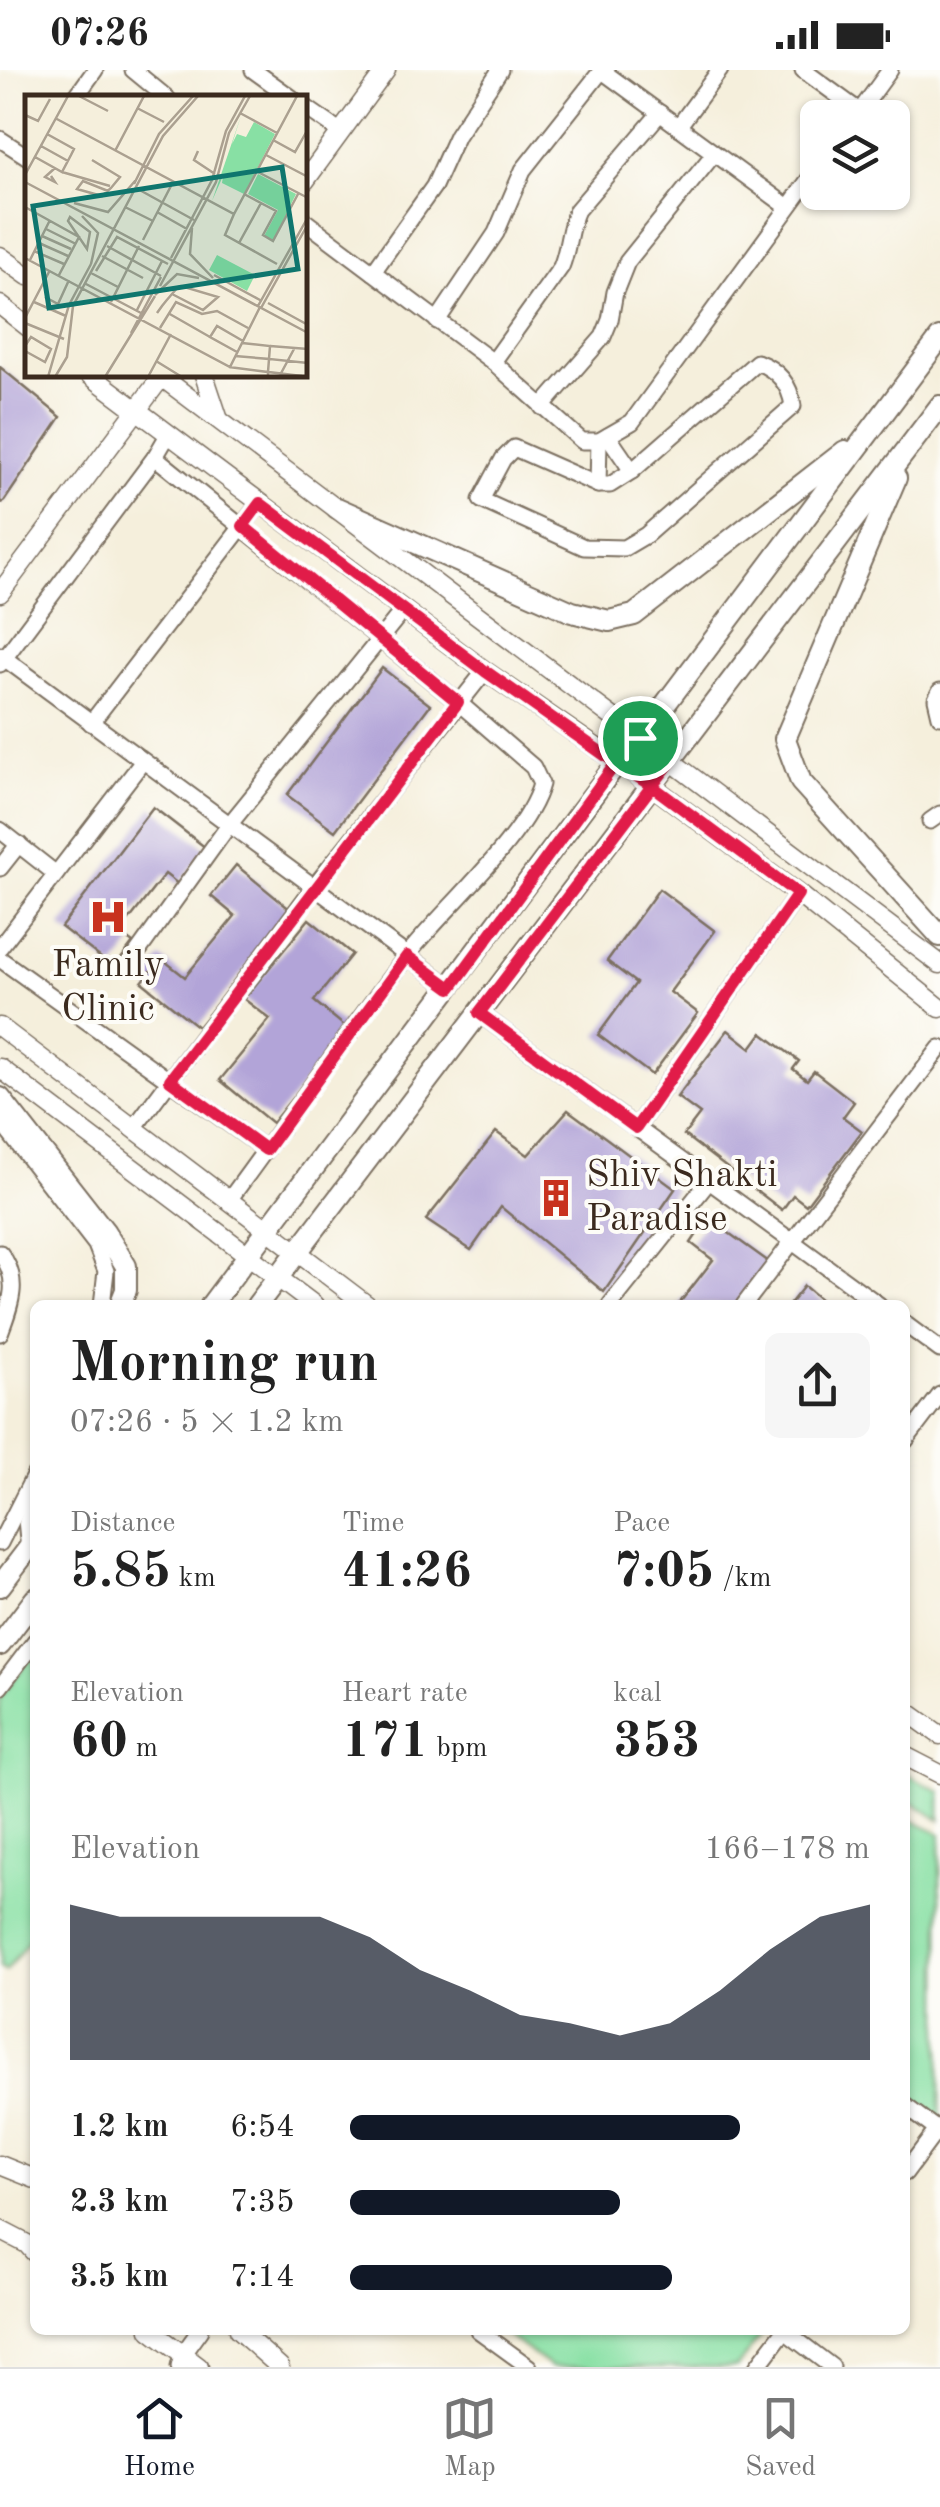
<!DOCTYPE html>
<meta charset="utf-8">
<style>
:root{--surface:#fff;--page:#f6f6f6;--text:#222;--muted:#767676;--line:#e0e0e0;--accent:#111827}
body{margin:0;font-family:"Old Standard TT",serif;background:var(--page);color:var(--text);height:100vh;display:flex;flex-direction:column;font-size:38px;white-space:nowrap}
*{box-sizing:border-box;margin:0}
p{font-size:32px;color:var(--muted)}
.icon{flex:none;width:55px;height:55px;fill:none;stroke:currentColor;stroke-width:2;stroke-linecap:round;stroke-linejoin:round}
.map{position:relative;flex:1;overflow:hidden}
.details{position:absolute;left:30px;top:1230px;width:880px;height:1035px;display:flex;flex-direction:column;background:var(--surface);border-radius:15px;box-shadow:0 2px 8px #0004}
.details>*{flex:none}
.buttons{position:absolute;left:800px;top:30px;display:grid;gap:20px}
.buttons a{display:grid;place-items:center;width:110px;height:110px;border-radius:15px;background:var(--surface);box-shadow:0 2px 8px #0004;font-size:50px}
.pin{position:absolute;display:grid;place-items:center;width:85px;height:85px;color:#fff;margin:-42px;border:5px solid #fff;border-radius:50%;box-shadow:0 2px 10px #0007}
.round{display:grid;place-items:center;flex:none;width:105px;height:105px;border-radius:15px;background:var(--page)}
.summary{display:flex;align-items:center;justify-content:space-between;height:170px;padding:0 40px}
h1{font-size:55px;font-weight:600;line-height:75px}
.metrics{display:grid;grid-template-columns:repeat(3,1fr);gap:15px;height:170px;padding:10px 40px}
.metrics div{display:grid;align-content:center}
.metrics b{font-size:50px;font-weight:600}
.metrics small{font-size:28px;font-weight:400}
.metrics p{font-size:28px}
.chart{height:280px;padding:20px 40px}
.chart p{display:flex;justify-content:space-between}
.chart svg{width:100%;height:180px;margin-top:10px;fill:var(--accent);opacity:.7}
ul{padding:0 40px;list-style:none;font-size:32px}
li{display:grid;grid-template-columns:160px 120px 1fr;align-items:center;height:75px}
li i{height:25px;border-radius:12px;background:var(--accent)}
.status{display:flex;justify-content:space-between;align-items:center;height:70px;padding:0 50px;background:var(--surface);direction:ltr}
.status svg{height:28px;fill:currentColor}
.dock{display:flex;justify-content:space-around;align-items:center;height:140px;border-top:2px solid var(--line);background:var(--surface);font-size:28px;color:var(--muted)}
.dock a{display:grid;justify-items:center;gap:5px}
.dock .on{color:var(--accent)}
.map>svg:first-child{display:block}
.green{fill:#88e0a4;stroke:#628561;stroke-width:2.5}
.building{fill:#b2a4d8}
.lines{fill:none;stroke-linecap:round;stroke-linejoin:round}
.minor-casing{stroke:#7c6f60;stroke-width:19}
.tertiary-casing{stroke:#7c6f60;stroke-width:21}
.secondary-casing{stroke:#7c6f60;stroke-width:24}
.minor{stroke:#fff;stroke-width:15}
.tertiary{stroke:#fff;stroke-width:18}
.secondary{stroke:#fff;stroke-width:20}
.route-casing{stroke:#fff;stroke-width:20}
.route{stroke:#e11d48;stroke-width:12}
.labels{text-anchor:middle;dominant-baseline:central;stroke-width:8;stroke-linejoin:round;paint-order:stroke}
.poi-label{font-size:38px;fill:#3b2a1e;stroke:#fdfcf7}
.inset-road{fill:none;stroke:#aba090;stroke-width:2.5}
.view{fill:#0f766e;fill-opacity:0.15;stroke:#0f766e;stroke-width:5}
.inset-edge{fill:none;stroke:#3b2a1e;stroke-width:5}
</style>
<div class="status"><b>07:26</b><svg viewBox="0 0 49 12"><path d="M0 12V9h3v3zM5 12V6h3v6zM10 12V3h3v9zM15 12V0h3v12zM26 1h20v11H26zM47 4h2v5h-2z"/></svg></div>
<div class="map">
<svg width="940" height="2297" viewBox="0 0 940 2297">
<rect width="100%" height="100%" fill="#fdfcf7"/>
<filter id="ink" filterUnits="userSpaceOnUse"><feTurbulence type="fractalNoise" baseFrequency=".01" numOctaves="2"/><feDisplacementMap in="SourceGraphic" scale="20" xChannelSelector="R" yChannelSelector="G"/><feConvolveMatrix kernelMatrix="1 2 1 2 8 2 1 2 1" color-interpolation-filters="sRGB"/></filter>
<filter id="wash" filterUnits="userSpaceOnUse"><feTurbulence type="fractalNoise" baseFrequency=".0048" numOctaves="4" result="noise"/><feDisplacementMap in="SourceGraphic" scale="40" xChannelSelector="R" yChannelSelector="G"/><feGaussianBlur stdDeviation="2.25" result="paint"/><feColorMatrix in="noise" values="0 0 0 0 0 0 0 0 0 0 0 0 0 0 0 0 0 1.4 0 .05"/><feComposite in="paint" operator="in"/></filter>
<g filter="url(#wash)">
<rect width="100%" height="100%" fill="#f5efdc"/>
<g class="green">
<path d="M35 1581V1862L6 1901 0 1897V1628Z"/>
<path d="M905 1704 940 1721V1750L905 1727Z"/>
<path d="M905 1747 940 1764V2056L905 2031Z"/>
<path d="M499 2260H765L737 2297H551Z"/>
</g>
<g id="blocks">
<g class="building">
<path d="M0 297 61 347 3 433 0 431Z"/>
<path d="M382 598 430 635 335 761 287 725Z"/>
<path d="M153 737 206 778 178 814 165 804 119 863 133 873 114 898 61 857Z"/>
<path d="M236 795 292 841 198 957 142 912 161 888 185 907 235 846 211 826Z"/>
<path d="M659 819 715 861 670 922 698 943 652 1005 598 965 636 913 607 891Z"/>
<path d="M309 849 352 884 314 931 348 959 272 1053 220 1010 270 949 244 929Z"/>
<path d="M728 960 751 978 762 963 799 991 793 999 807 1010 814 1001 854 1032 843 1047 862 1061 806 1135 793 1125 782 1140 684 1065 700 1044 677 1027Z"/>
<path d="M568 1040 675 1119 604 1222 501 1137 471 1180 426 1150 496 1062 528 1085Z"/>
<path d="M708 1148 769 1192 736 1235H678L713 1190 691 1173Z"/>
<path d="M804 1216 827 1235H789Z"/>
</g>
</g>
</g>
<g filter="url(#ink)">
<use href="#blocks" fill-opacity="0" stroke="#7c6f60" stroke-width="2.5"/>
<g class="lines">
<g class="minor-casing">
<g id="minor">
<path d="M133 0 167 28"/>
<path d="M253 0 292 28"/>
<path d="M601 0 788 137"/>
<path d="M803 0 859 41"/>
<path d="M75 28 95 0"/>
<path d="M305 37 341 62"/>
<path d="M855 48 890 0"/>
<path d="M678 57 720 0"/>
<path d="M0 69 28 87"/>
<path d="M305 151 493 292 582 371H599L632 352 818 97"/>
<path d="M373 202 434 116 457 65 500 0"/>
<path d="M437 251 496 163 523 100 602 0"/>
<path d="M493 292 561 197C569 178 568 159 577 140L660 43"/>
<path d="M757 292C778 300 790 314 793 336L646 465 624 478 584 477 481 430 503 389 514 378 598 415H610L632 401Z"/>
<path d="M542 337 603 267 610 250 615 222 627 192 713 85"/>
<path d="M608 366 632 401"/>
<path d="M155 387 458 632 533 697 541 714C527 767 441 841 405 888 345 967 288 1050 229 1130"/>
<path d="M598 415 599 371"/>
<path d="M0 585 451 918"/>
<path d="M0 594 155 387 168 365"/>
<path d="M940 621 936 629 940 646"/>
<path d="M91 653 260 433"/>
<path d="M930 751 940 744"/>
<path d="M0 760 56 804"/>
<path d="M0 798 19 774"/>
<path d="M0 877 143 691"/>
<path d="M135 886 229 755 404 539"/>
<path d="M0 889 266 1080"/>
<path d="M479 943 879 1235"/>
<path d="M0 1051 96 1175 106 1201 102 1235"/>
<path d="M134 1058 314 817 485 601"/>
<path d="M636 1058 798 824"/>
<path d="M0 1183C21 1209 11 1234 0 1263"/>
<path d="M610 1235 709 1111"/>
<path d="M744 1235 940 978"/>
<path d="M905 1254 940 1280"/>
<path d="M905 1371 940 1325"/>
<path d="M0 1473 35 1404"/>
<path d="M0 1617 35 1571"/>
<path d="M905 2036 940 2062"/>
<path d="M905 2103 937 2060"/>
<path d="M478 2260 529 2297"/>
<path d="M785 2261 832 2297"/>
<path d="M179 2297 182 2285 200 2260"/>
<path d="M757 2297 785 2260"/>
</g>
</g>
<g class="tertiary-casing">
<g id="tertiary">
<path d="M305 111 386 0"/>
<path d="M0 186 28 206"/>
<path d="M0 235 28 257"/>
<path d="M90 305 485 601 652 716 798 824 940 938"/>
<path d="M159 305 940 894"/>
<path d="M204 305 218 347"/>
<path d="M0 523 163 305"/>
<path d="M0 957 367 1235"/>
<path d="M0 998 314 1235"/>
<path d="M905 1640 940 1665"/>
<path d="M905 1686 940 1704"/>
<path d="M0 2095 35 2109"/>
<path d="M0 2160 27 2174 35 2183"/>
<path d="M150 2260 199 2297"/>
<path d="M238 2260 280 2297"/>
</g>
</g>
<g class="secondary-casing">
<g id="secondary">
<path d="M896 408 785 669 801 712 940 866"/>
<path d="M337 438 572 542 609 551 634 545 845 381"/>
<path d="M0 1028 105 1162 126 1196V1220L120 1235"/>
<path d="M211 1235 617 693 640 668 940 268"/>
<path d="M257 1235 940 336"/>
<path d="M31 1475 29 1454 35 1440"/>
<path d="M0 1516 35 1470"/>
<path d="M0 1575 35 1529"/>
</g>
</g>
<use href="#minor" class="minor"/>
<use href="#tertiary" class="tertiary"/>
<use href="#secondary" class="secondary"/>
</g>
</g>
<g class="lines" filter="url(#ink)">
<g class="route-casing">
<path id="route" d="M640 668 616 693 485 601 260 433 243 456 458 632 170 1010 266 1080 407 886 451 918 616 693 652 716 479 943 636 1058 798 824 652 716 671 691 640 668"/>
</g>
<use href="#route" class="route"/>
</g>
<defs>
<g id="hospital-bare" transform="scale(3)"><path d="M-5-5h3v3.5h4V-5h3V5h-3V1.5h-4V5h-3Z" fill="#c8321e" stroke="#fdfcf7" stroke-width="2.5" paint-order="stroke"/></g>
<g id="building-bare" transform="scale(3)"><path d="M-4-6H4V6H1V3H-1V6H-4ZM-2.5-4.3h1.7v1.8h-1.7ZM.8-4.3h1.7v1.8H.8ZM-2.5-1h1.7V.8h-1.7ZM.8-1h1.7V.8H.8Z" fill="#c8321e" stroke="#fdfcf7" stroke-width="2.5" paint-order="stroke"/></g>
</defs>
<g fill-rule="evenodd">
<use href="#hospital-bare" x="108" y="847"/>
<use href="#building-bare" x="556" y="1128"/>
</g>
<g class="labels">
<g class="poi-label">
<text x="108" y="896">Family<tspan x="108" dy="44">Clinic</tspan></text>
<text x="586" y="1106" text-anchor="start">Shiv Shakti<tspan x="586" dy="44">Paradise</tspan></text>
</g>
</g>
<g transform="translate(25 25)">
<rect width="282" height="282" fill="#f5efdc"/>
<path d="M216 21 207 49 212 39 221 42 229 27 250 39 219 99 197 88 198 81 187 106ZM233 79 271 99 248 146 239 141 253 115 223 99ZM192 160 230 180 222 196 184 175Z" fill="#88e0a4"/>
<path class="inset-road" d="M54 1 83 16M112 13 139 27M215 18 252 38M0 20 13 26 25 4M30 23 209 119 272 1M248 45 270 57 283 34M16 51 43 66M90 56 119 1M173 56 169 65 190 79M241 60 283 82M10 62 37 77 46 60 49 54 22 39M67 65 95 82 86 93 78 100 77 101 52 94 58 86 83 96M231 76 283 103M37 77 85 91M0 80 43 1M26 81 30 87 20 82 30 73M0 87 283 238M109 89 134 39 168 1M111 93 169 125M219 99 251 116 238 140 248 146 273 99M49 108 83 117 110 86M0 112 54 142 34 180M100 112 128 126M132 117 162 134M209 119 200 140 252 169M57 121 73 138 66 169M45 122 65 137 62 154 43 126ZM167 133 165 159 188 183M21 134 51 149M17 141 46 154M118 145 148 87M14 148 43 161M214 148 236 108M82 151 136 181M9 156 39 169M77 161 118 183M0 163 205 272 235 212M146 163 187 85 201 36 220 1M5 165 25 125M71 176 92 142 143 169M66 178 93 192M189 180 235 205M61 189 116 218M135 191 191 87 204 38 225 1M130 200 152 179 174 183M20 202 33 209 44 185M9 207 41 221M86 207 114 151M243 208 283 230M233 211 283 122M236 213 283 129M112 215 137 166M132 218 137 211 141 206 153 192 156 191 193 202 178 215 147 199M143 218 185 242M0 223 25 175M0 228 39 244M135 233 151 207 177 219 192 216 223 233M106 238 136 182M217 248 245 251 244 264 283 268M0 251 6 242 26 254 20 267 0 256M245 251 283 254M212 257 185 242 192 231 218 246M131 266 157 282M204 272 243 277 244 264 210 261M23 282 44 210 66 169M30 282 42 262 48 211 138 41 173 1M80 282 130 201M123 282 146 239M243 282V277L277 281M254 282 269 254"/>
<path class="view" d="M257 72 273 174 24 213 8 111Z"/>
<rect width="282" height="282" class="inset-edge"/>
</g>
</svg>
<div class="buttons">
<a><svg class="icon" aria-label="layers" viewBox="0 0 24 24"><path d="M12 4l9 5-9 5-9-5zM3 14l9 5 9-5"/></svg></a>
</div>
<div class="pin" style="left:640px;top:668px;background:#1e9e55"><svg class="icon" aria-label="arrive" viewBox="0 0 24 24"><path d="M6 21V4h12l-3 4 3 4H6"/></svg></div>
<section class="details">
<div class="summary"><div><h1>Morning run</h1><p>07:26 · 5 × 1.2 km</p></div><a class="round"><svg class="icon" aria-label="share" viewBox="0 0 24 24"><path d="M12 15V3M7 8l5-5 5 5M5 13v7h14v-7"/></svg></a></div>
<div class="metrics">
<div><p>Distance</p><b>5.85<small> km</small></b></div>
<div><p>Time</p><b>41:26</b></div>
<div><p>Pace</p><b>7:05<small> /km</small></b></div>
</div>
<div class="metrics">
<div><p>Elevation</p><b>60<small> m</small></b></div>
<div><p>Heart rate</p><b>171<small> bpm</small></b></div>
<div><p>kcal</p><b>353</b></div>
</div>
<div class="chart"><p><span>Elevation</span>166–178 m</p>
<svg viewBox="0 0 160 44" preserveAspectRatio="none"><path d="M0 44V6L10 9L20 9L30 9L40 9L50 9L60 14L70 22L80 27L90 33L100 35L110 38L120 35L130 27L140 17L150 9L160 6V44z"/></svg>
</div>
<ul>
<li><b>1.2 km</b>6:54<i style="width:75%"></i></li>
<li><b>2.3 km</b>7:35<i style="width:52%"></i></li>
<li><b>3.5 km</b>7:14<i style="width:62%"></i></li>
</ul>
</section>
</div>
<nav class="dock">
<a class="on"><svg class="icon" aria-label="home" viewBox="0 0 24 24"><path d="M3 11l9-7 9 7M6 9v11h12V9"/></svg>Home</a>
<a><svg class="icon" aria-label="map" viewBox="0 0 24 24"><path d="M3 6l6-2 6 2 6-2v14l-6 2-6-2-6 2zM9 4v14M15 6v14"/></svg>Map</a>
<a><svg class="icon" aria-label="saved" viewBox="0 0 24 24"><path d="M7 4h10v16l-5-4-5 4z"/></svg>Saved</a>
</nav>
